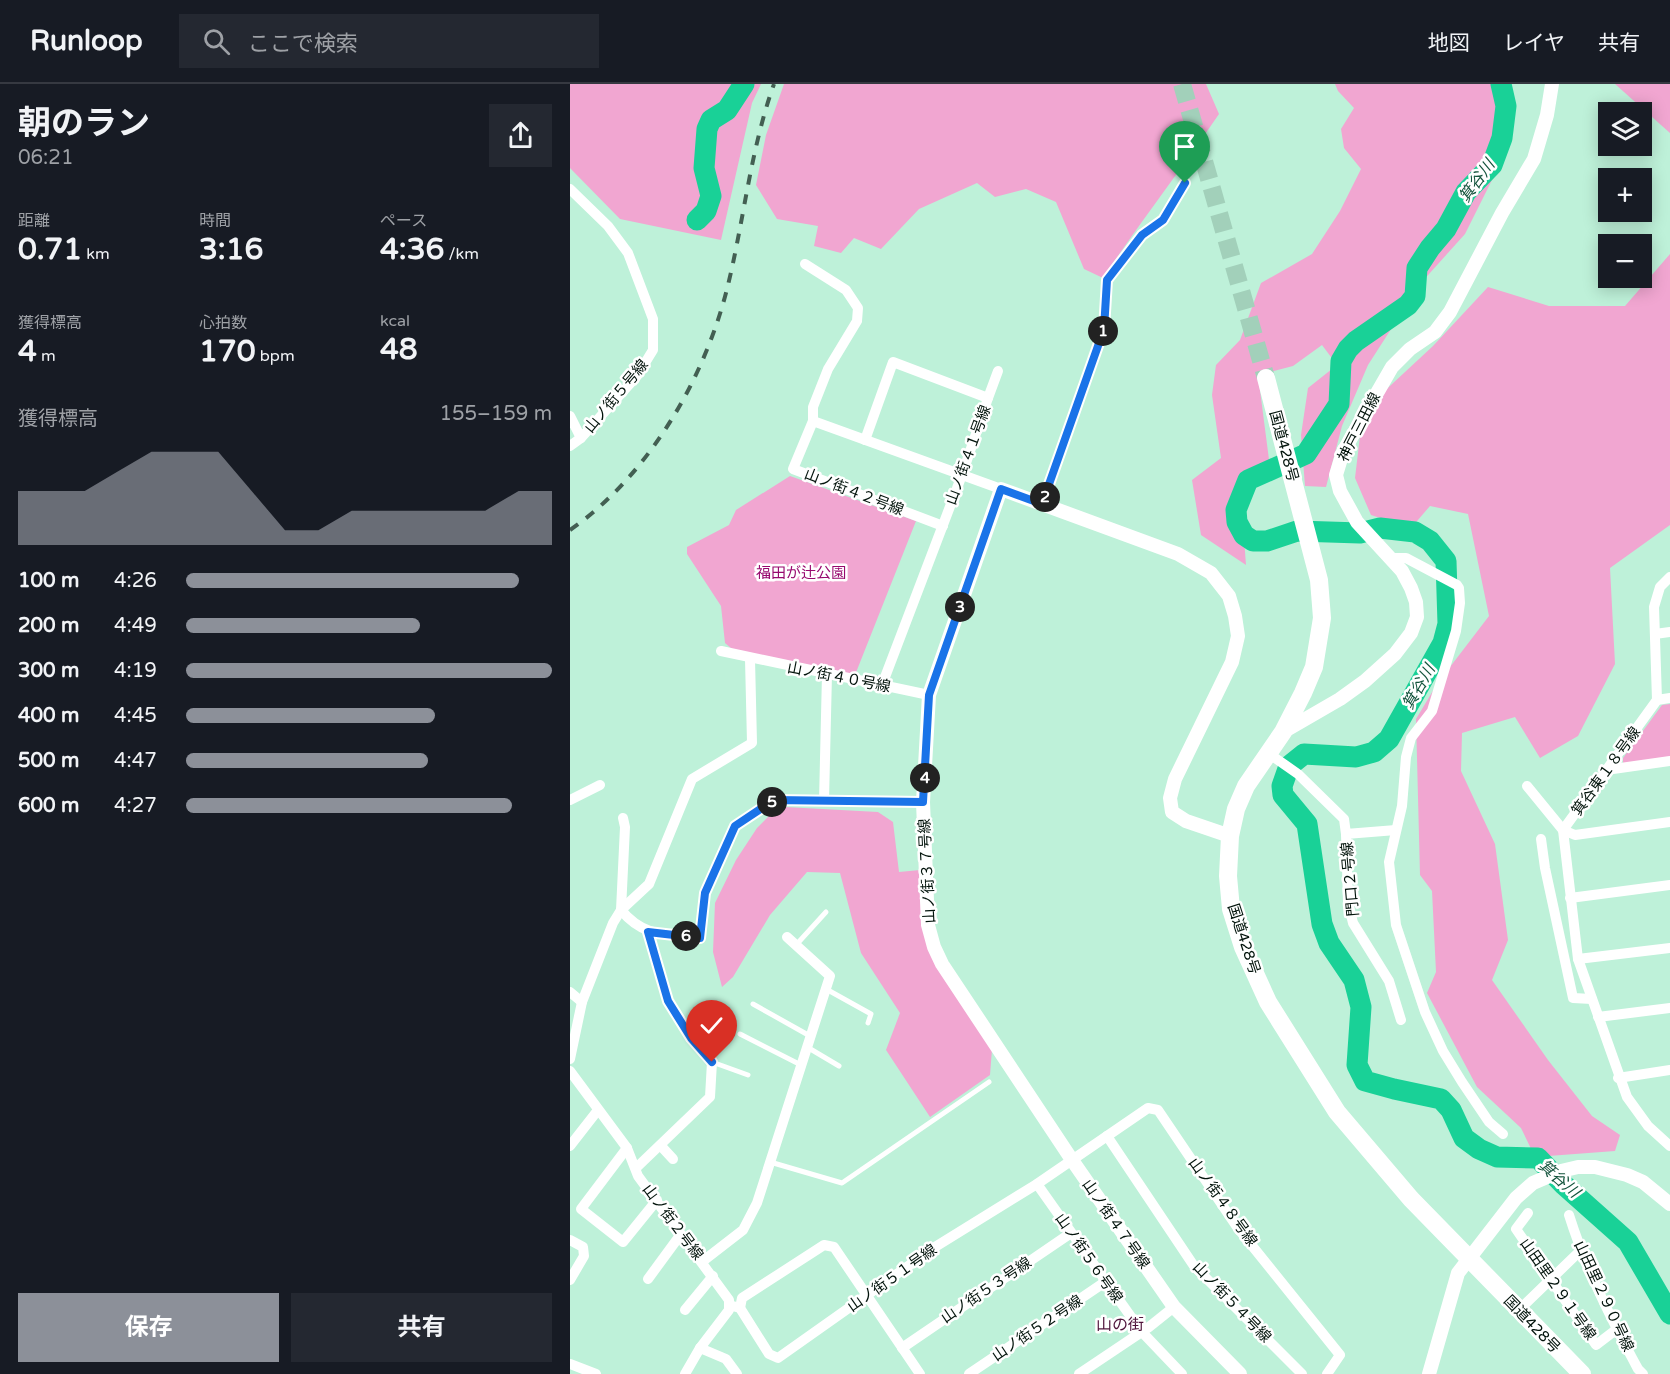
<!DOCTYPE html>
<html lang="ja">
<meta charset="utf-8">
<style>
:root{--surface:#171b24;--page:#242831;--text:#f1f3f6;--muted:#9ea1a6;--line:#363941;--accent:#8c9099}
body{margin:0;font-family:"Varela Round","Noto Sans JP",sans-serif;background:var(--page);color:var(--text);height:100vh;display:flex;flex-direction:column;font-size:22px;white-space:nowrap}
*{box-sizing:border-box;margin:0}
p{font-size:20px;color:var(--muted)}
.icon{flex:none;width:33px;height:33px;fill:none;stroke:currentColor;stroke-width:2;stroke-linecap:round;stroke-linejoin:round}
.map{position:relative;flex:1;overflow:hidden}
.panel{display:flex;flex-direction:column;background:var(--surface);width:570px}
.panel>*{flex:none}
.controls{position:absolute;left:1028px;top:18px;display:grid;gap:12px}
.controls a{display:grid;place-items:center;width:54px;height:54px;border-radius:0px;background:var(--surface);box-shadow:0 3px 15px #0003;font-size:30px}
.pin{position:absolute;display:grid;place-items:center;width:51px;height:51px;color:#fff;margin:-62px -26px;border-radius:50% 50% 50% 0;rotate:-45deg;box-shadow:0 0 6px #0007}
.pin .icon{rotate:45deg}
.km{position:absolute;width:30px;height:30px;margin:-15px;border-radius:50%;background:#222;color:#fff;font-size:16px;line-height:30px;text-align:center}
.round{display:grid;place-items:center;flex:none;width:63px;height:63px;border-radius:0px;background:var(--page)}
.summary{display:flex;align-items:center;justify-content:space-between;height:102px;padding:0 18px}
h1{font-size:33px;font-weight:700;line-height:45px}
.stats{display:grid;grid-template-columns:repeat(3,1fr);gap:9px;height:102px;padding:6px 18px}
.stats div{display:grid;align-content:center}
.stats b{font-size:30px;font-weight:700}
.stats small{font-size:16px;font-weight:400}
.stats p{font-size:16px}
.chart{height:168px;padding:12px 18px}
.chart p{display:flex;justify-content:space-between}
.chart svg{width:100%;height:108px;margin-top:6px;fill:var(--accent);opacity:.7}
.primary-button{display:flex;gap:12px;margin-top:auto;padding:12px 18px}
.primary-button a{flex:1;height:69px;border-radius:0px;background:var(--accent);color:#fff;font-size:24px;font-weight:700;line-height:69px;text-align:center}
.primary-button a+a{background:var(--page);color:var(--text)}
ul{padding:0 18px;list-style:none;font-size:20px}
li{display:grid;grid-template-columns:96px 72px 1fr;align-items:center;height:45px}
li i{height:15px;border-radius:8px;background:var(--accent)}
header{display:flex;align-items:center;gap:36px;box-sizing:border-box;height:84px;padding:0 30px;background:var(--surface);border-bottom:2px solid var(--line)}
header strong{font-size:28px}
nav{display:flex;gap:33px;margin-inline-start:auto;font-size:21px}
.search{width:420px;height:54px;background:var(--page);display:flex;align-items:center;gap:15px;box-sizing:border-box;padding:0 21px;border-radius:0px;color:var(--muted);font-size:22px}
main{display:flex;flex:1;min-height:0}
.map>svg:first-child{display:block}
.green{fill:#f1a6d1}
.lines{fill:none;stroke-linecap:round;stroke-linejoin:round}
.river{stroke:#19d197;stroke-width:21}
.trunk-tunnel{stroke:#a2d0ba;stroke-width:18;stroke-dasharray:18 9;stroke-linecap:butt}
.service{stroke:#fff;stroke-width:5}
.minor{stroke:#fff;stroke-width:10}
.tertiary{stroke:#fff;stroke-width:14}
.trunk{stroke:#fff;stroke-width:18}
.rail{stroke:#435f52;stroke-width:4;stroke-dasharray:10 10;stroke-linecap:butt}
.route-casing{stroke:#fff;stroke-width:12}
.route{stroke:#1a73e8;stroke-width:8}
.labels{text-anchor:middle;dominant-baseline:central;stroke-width:5;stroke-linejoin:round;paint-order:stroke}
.street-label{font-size:15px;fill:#02130b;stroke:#fff}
.park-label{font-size:15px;fill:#97096f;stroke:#fff}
.water-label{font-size:16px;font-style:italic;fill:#14543d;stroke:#fff}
.neighbourhood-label{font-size:16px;fill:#50153c;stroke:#fff}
</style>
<header>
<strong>Runloop</strong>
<div class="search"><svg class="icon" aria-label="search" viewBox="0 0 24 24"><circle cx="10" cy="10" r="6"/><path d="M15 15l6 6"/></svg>ここで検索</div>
<nav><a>地図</a><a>レイヤ</a><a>共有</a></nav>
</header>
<main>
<section class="panel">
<div class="summary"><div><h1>朝のラン</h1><p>06:21</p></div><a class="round"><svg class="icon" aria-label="share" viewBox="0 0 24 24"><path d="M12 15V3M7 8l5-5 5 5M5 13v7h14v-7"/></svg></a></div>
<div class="stats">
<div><p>距離</p><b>0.71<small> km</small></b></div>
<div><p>時間</p><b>3:16</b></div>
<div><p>ペース</p><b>4:36<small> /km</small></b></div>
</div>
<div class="stats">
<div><p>獲得標高</p><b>4<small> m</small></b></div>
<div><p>心拍数</p><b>170<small> bpm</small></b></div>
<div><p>kcal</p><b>48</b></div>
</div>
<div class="chart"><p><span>獲得標高</span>155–159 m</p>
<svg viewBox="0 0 160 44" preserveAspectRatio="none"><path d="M0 44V22L10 22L20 22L30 14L40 6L50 6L60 6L70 22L80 38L90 38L100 30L110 30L120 30L130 30L140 30L150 22L160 22V44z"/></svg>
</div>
<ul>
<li><b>100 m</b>4:26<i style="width:91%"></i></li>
<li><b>200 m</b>4:49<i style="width:64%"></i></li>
<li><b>300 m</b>4:19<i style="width:100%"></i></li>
<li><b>400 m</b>4:45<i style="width:68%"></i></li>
<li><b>500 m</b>4:47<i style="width:66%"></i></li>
<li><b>600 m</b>4:27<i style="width:89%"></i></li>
</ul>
<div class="primary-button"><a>保存</a><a>共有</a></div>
</section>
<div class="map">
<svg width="1100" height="1290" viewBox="0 0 1100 1290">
<rect width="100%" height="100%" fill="#bef1d9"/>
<g class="green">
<path d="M0 0H191L182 19 151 156 50 135 0 84Z"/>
<path d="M214 0H636L649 30C611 86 570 138 533 194L514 185 486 118 456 105 425 113 407 99 349 125 311 165 284 154 271 169 244 162 248 142 207 135 186 101 196 51Z"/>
<path d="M765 0H925L928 17V84L895 150 850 200 798 281 772 342 756 403 735 402 731 351 738 304 767 281 752 261 723 282 688 291 701 391 670 401 676 481 631 451 622 396 651 374 642 311 646 281 670 256 691 199 742 170 770 127 791 85 774 64 771 45 784 24 768 7Z"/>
<path d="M1045 0H1100V49Z"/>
<path d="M1100 170V441L1040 484 1045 580 1008 652 970 674 945 633 892 649 891 687 925 760 938 856 922 896 978 976 1022 1032 1050 1051 1045 1067 965 1073 951 1044 907 1003 857 909 866 888 862 807 850 791 846 635 867 600 919 532 898 430 860 422 841 444 801 431 785 394 793 327 863 262 918 203 979 222H1055Z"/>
<path d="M220 392 346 437 285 591 162 565 155 559 151 522 117 470V463L159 441 166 426Z"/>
<path d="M1100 620V674L1053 680V674L1092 621Z"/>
<path d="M215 723 308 728 323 738 329 788 350 786 357 849 422 965 420 991 360 1033 316 966 330 929 291 869 270 789 237 788 200 831 163 893 152 903 143 868 145 819 166 776 187 744 200 731Z"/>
</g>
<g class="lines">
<g class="river">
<path d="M931 0 936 22 932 54 922 81 896 108 876 145 860 164 847 184 845 212 838 221 786 257 778 265 771 277 769 320 736 370 678 396 666 426 667 438 674 451 683 457H697L727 447 790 449 810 444 845 448 860 457 876 477 878 540 873 559 819 655 804 668 786 673 734 670 719 682 712 702 713 711 737 740 752 840 759 859 784 896 791 923 787 981 795 997 824 1005 871 1015 881 1026 894 1054 909 1065 927 1073 968 1074 994 1101 1058 1158 1100 1230"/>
<path d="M127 136 136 127 141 112 134 84 137 45 141 36 157 26 174 0"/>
</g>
<path class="trunk-tunnel" d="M612 0 696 294"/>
<g class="service">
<path d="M226 861 256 828"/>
<path d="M256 905 301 930 298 939"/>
<path d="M183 920 240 952"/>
<path d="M170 950 231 981"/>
<path d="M237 963 269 982"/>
<path d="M142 978 178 991"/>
<path d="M200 1078 272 1099 419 998"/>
</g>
<g class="minor">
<path d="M0 105 38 142 58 169 83 235V266L67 292 11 354 0 362"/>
<path d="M235 180 276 206 288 224 287 237 258 285 243 323V337"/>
<path d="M418 314 428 287"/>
<path d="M0 332 11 354"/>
<path d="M295 356 323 278 418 314 392 391 312 601"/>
<path d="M472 420 534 245 537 196 572 151 593 136 615 99"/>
<path d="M373 442 223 385 243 337 431 405"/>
<path d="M820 474H836L887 501 889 504 890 519 886 547 862 627 841 654 836 673 832 722 819 778 826 841 855 928 873 967 892 998 919 1038 933 1050"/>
<path d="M1085 550 1100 548"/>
<path d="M151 567 359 611"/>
<path d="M1100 614 1087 616 993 746 1008 875 1057 1013 1078 1042 1100 1062"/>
<path d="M1087 616 1084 523 1090 503 1100 493"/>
<path d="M698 669 728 690 774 735 776 750 826 746"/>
<path d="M1036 686 1100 677"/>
<path d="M957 702 993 746 1005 751 1100 738"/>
<path d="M0 716 30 701"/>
<path d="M254 717 257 590"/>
<path d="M53 734 55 743 51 826C74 854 97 850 130 854L135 809 165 742 205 716 353 718"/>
<path d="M776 750 778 818 783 839 819 897 831 936"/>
<path d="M971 755 975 784 1003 914 1022 915"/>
<path d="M1000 814 1100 801"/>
<path d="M1008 875 1100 864"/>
<path d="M0 908 12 918"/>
<path d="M1028 933 1100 924"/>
<path d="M0 975 12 918 43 839 51 826 79 800 122 695 182 659 180 575"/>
<path d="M0 987 57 1064 68 1092 159 1216V1226L130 1264 115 1290"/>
<path d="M1048 994 1100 986"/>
<path d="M537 1052 624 1182 732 1290"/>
<path d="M0 1062 28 1026"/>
<path d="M91 1062 103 1075"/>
<path d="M57 1064 11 1125 53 1158 87 1116"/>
<path d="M66 1084 140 1013 142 978 121 954 98 917 78 848"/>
<path d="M467 1100 571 1247 612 1290"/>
<path d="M958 1129 946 1145 1026 1261 1047 1245"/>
<path d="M999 1131C1016 1185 1041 1235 1068 1285L1073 1290"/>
<path d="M0 1156 13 1163 14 1172 0 1196"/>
<path d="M133 1177 173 1146 187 1119 260 892 217 853"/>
<path d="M78 1195 111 1150"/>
<path d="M159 1221 170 1224 199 1270 208 1274 365 1163 467 1100 578 1024 588 1026 667 1143 770 1271 757 1290"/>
<path d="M170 1224 172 1214 254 1161 264 1163 350 1290"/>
<path d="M115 1226 143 1192"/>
<path d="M949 1226 1010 1167"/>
<path d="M130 1264 156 1275 167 1290"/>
<path d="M332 1264 501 1149"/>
<path d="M0 1280 26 1290"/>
<path d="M399 1290 535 1198"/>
<path d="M509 1290 579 1243 604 1223"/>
</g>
<g class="tertiary">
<path d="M713 648 770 615 795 597 825 570 841 549 847 533 846 518 841 504 832 487 787 438 770 407 766 391 773 368 822 283 840 265 865 248 880 228 932 129 964 75 977 31 982 0"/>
<path d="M660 752 616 737 602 728 600 714 605 695 662 578 668 552 665 532 659 512 641 489 608 470 431 405 359 611 353 718 358 841 364 863 372 880 502 1076 604 1223 670 1290"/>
<path d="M859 1290 888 1189 946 1114 963 1099 991 1087 1008 1083H1025L1057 1091 1073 1098 1100 1120"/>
</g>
<path class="trunk" d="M696 294 749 496 752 534 744 583 733 609 713 648 676 702 666 725 660 752 658 792 661 825 673 863 698 918 767 1028 841 1115 1012 1290"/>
<path class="rail" d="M0 446C78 392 134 296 157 205 174 137 180 67 204 0"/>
</g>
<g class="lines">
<g class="route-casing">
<path id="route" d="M142 978 121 954 98 917 78 848 130 854 135 809 165 742 204 716 353 718 359 611 431 405 472 420 534 245 537 196 572 151 593 136 615 99"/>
</g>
<use href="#route" class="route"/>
</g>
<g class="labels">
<g class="street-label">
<text transform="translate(46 312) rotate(-50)">山ノ街５号線</text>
<text transform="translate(789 343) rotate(-63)">神戸三田線</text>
<text transform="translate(714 362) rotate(75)">国道428号</text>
<text transform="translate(398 371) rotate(-70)">山ノ街４１号線</text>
<text transform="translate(284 408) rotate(21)">山ノ街４２号線</text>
<text transform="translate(269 593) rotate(11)">山ノ街４０号線</text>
<text transform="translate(1036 687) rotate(-54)">箕谷東１８号線</text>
<text transform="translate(357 787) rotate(-93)">山ノ街３７号線</text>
<text transform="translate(780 795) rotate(-95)">門口２号線</text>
<text transform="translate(674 855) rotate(72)">国道428号</text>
<text transform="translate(653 1118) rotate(54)">山ノ街４８号線</text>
<text transform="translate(103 1138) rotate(53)">山ノ街２号線</text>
<text transform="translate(546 1140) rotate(55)">山ノ街４７号線</text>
<text transform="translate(519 1174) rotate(55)">山ノ街５６号線</text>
<text transform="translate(322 1194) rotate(-35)">山ノ街５１号線</text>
<text transform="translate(988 1205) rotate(55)">山田里２９１号線</text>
<text transform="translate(416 1206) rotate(-34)">山ノ街５３号線</text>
<text transform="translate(1034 1212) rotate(65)">山田里２９０号線</text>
<text transform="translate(662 1218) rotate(46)">山ノ街５４号線</text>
<text transform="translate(962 1240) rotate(46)">国道428号</text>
<text transform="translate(467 1244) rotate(-34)">山ノ街５２号線</text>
</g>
<g class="park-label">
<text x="231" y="489">福田が辻公園</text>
</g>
<g class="water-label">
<text transform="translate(907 97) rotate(-54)">箕谷川</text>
<text transform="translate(849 603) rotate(-60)">箕谷川</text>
<text transform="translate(989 1095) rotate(41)">箕谷川</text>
</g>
<g class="neighbourhood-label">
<text x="550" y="1241">山の街</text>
</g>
</g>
</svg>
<div class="controls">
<a><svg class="icon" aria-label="layers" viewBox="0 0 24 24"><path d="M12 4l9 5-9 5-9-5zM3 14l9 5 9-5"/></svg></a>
<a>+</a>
<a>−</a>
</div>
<div class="pin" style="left:615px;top:99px;background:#1e9e55"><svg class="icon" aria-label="arrive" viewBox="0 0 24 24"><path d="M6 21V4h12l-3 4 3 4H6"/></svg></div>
<div class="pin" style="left:142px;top:978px;background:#d93025"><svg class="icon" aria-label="check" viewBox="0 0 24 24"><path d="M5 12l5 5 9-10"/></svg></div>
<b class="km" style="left:533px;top:247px">1</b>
<b class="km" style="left:475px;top:413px">2</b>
<b class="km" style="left:390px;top:523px">3</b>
<b class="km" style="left:355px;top:694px">4</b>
<b class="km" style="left:202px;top:718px">5</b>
<b class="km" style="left:116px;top:852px">6</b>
</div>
</main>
